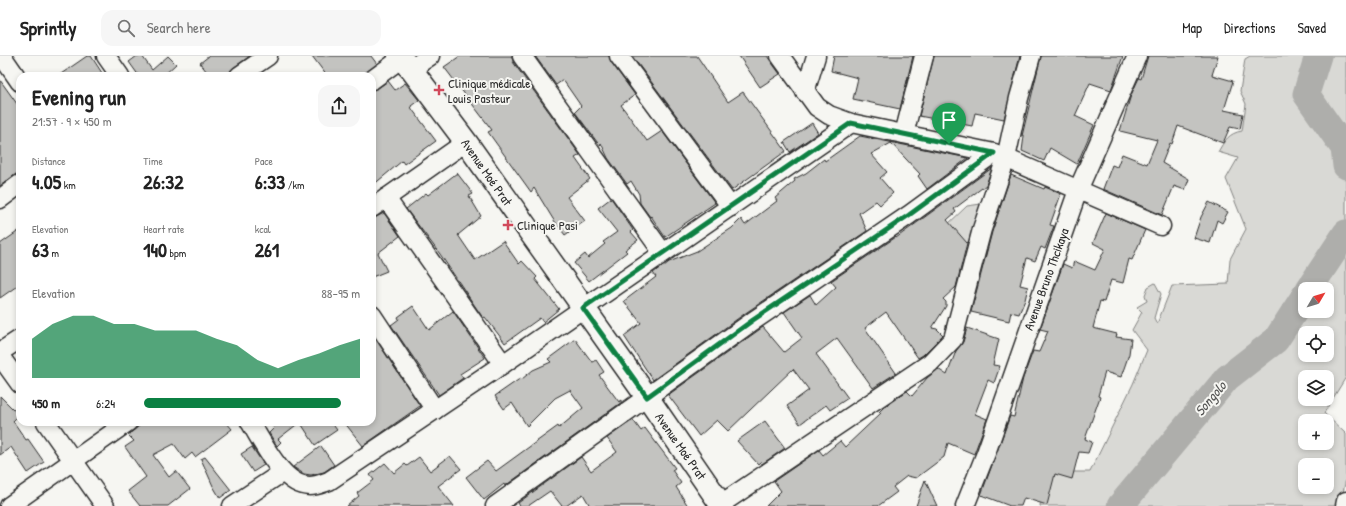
<!DOCTYPE html>
<meta charset="utf-8">
<style>
:root{--surface:#fff;--page:#f6f6f6;--text:#222;--muted:#767676;--line:#e0e0e0;--accent:#0b8043}
body{margin:0;font-family:"Patrick Hand",sans-serif;background:var(--page);color:var(--text);height:100vh;display:flex;flex-direction:column;font-size:15px;white-space:nowrap}
*{box-sizing:border-box;margin:0}
p{font-size:13px;color:var(--muted)}
.icon{flex:none;width:22px;height:22px;fill:none;stroke:currentColor;stroke-width:2;stroke-linecap:round;stroke-linejoin:round}
.map{position:relative;flex:1;overflow:hidden}
.side{position:absolute;left:16px;top:16px;width:360px;height:354px;display:flex;flex-direction:column;background:var(--surface);border-radius:12px;box-shadow:0 2px 6px #0003}
.side>*{flex:none}
.needle{width:26px;rotate:52deg}
.buttons{position:absolute;left:1298px;top:226px;display:grid;gap:8px}
.buttons a{display:grid;place-items:center;width:36px;height:36px;border-radius:8px;background:var(--surface);box-shadow:0 2px 6px #0003;font-size:20px}
.pin{position:absolute;display:grid;place-items:center;width:34px;height:34px;color:#fff;margin:-41px -17px;border-radius:50% 50% 50% 0;rotate:-45deg;box-shadow:0 0 4px #0007}
.pin .icon{rotate:45deg}
.round{display:grid;place-items:center;flex:none;width:42px;height:42px;border-radius:12px;background:var(--page)}
.summary{display:flex;align-items:center;justify-content:space-between;height:68px;padding:0 16px}
h1{font-size:22px;font-weight:700;line-height:30px}
.figures{display:grid;grid-template-columns:repeat(3,1fr);gap:6px;height:68px;padding:4px 16px}
.figures div{display:grid;align-content:center}
.figures b{font-size:20px;font-weight:700}
.figures small{font-size:11px;font-weight:400}
.figures p{font-size:11px}
.chart{height:112px;padding:8px 16px}
.chart p{display:flex;justify-content:space-between}
.chart svg{width:100%;height:72px;margin-top:4px;fill:var(--accent);opacity:.7}
ul{padding:0 16px;list-style:none;font-size:13px}
li{display:grid;grid-template-columns:64px 48px 1fr;align-items:center;height:30px}
li i{height:10px;border-radius:5px;background:var(--accent)}
header{display:flex;align-items:center;gap:24px;box-sizing:border-box;height:56px;padding:0 20px;background:var(--surface);border-bottom:1px solid var(--line)}
header strong{font-size:19px}
nav{display:flex;gap:22px;margin-inline-start:auto;font-size:14px}
.search{width:280px;height:36px;background:var(--page);display:flex;align-items:center;gap:10px;box-sizing:border-box;padding:0 14px;border-radius:12px;color:var(--muted);font-size:15px}
.map>svg:first-child{display:block}
.green{fill:#d9d9d5;stroke:#828280;fill-rule:evenodd}
.lines{fill:none;stroke-linecap:round;stroke-linejoin:round}
.river{stroke:#aeaeab;stroke-width:27}
.building{fill:#c3c3c0;stroke:#2b2b2b}
.street-casing{stroke:#2b2b2b;stroke-width:21}
.secondary-casing{stroke:#2b2b2b;stroke-width:25}
.street{stroke:#f6f6f2;stroke-width:18}
.secondary{stroke:#f6f6f2;stroke-width:22}
.route-casing{stroke:#fff;stroke-width:8}
.route{stroke:#0b8043;stroke-width:5}
.poi-dot{fill:#d1495b;stroke:#f6f6f2;stroke-width:1.5}
.labels{text-anchor:middle;dominant-baseline:central;stroke-width:4;stroke-linejoin:round;paint-order:stroke}
.poi-label{font-size:13px;fill:#2b2b2b;stroke:#f6f6f2;text-anchor:start}
.street-label{font-size:13px;fill:#2b2b2b;stroke:#f6f6f2}
.water-label{font-size:14px;font-style:italic;fill:#525251;stroke:#f6f6f2}
</style>
<header>
<strong>Sprintly</strong>
<div class="search"><svg class="icon" aria-label="search" viewBox="0 0 24 24"><circle cx="10" cy="10" r="6"/><path d="M15 15l6 6"/></svg>Search here</div>
<nav><a>Map</a><a>Directions</a><a>Saved</a></nav>
</header>
<div class="map">
<svg width="1346" height="450" viewBox="0 0 1346 450">
<rect width="100%" height="100%" fill="#f6f6f2"/>
<filter id="ink" filterUnits="userSpaceOnUse"><feTurbulence type="fractalNoise" baseFrequency=".025" numOctaves="2"/><feDisplacementMap in="SourceGraphic" scale="8" xChannelSelector="R" yChannelSelector="G"/><feConvolveMatrix kernelMatrix="1 2 1 2 8 2 1 2 1" color-interpolation-filters="sRGB"/></filter>
<g filter="url(#ink)">
<g class="green">
<path d="M1250 0H1346V321L1324 357 1346 378V423L1340 450H1040L1044 416H1090L1133 328 1147 294 1132 274 1142 256 1137 251 1147 245 1145 239 1148 231 1155 227 1161 238 1154 262 1157 268 1172 230 1228 228 1230 203 1246 173 1226 123 1238 102 1218 96C1224 85 1229 77 1242 75L1246 48 1240 35 1245 3ZM1305 233H1327V255H1305ZM1305 277H1327V299H1305ZM1305 321H1327V343H1305ZM1305 365H1327V387H1305ZM1305 409H1327V431H1305Z"/>
<path d="M988 147 971 193 946 170 967 150Z"/>
</g>
<g class="lines">
<g class="river">
<path d="M1318 0 1306 38 1344 92 1346 110"/>
<path d="M1309 233 1346 177"/>
<path d="M1120 450 1227 322 1276 284 1305 239"/>
</g>
</g>
<g class="building">
<path d="M87 0H91L104 20H58Z"/>
<path d="M137 0H142L152 14 168 0 176 8 163 20H139L129 6Z"/>
<path d="M209 0H250L233 12 229 20H210L200 7Z"/>
<path d="M312 0H371L377 8 362 20H327Z"/>
<path d="M460 0H512L513 6 580 99 575 102 590 123 567 141 585 165 565 179 553 163 534 132 531 136 488 76 492 74 444 11Z"/>
<path d="M535 0H609L611 6 635 39 621 49 647 85 662 75 715 147 665 181 651 160 650 161 640 147 639 138 631 125 627 128 608 102 601 87 600 90 575 56 581 50 563 24 556 29Z"/>
<path d="M632 0H697L728 46 743 36 786 95 732 134Z"/>
<path d="M739 0H767L780 18 760 31Z"/>
<path d="M834 0H913L900 53 853 43 858 22 831 15Z"/>
<path d="M934 0H1020L1004 63 975 57 972 70 919 60Z"/>
<path d="M1041 0H1123L1111 34 1090 27 1075 60 1094 69 1077 108 1050 92 1044 105 1022 95 1024 80H1022Z"/>
<path d="M1148 0H1218L1212 19 1233 25 1224 54 1243 58 1240 73 1230 71 1223 87 1178 70 1172 88 1170 87 1162 107 1189 123 1185 134 1174 130 1162 159 1103 133 1112 109 1117 111 1122 98 1147 108 1157 84 1120 75 1131 39 1139 22 1141 23Z"/>
<path d="M0 24 20 52V115L0 130Z"/>
<path d="M388 25 395 34 405 27 419 44 411 50 412 53 436 85 404 108 402 105 372 130V34L378 32Z"/>
<path d="M812 67 818 77 790 96 784 86Z"/>
<path d="M860 80 968 102 927 133 918 120 920 118 891 87 871 98 887 116 880 122 893 137 880 149 876 145 859 157 867 175 747 256 653 324 624 280 641 267 624 245 656 221 653 217 662 210 663 211 669 206 697 195 732 172 741 163 745 169 777 145 775 142 795 125 794 123 806 117 824 103 825 105Z"/>
<path d="M992 112 986 129 954 153 956 156 947 164 967 187 956 231 943 243 946 246V250L932 272 937 273 943 279 923 299 918 302 886 256 865 272 896 317 873 332 837 282 816 298 848 342 830 354 826 349 800 368 787 350 809 334 793 313 728 375 717 364 699 380 668 339 763 271 784 296 802 282 784 256 810 239 816 249 836 231 831 225 896 181V182Z"/>
<path d="M457 117 473 138 469 140 481 160 458 179 475 204 503 185 519 208 522 205 537 221 535 223 559 253 543 266 540 262 505 287 485 261 483 262 440 198 406 153 426 137 428 139Z"/>
<path d="M1011 119 1044 133 1045 131 1061 138 1050 169 1054 170 1045 193 1041 191 1035 205 1027 202 1020 229 1028 231 1025 244 1019 258 1011 256 1009 265 971 256 992 176Z"/>
<path d="M611 142 633 174 631 176 638 184 625 194 627 196 589 225 574 207 585 198 588 202 605 188 603 186 617 176 598 152Z"/>
<path d="M1209 146 1228 156 1222 167 1217 164 1210 187 1194 182 1201 161Z"/>
<path d="M384 157 400 180 378 197 387 215 372 221V163Z"/>
<path d="M1106 157 1145 174 1132 204 1129 203 1123 227 1111 224 1104 246 1100 245 1093 272 1117 278 1116 281 1131 283 1129 298 1121 321 1105 316 1098 340 1100 341 1085 383 1092 386 1088 397 1079 396 1072 423 1055 418 1047 449 1024 442 1021 450H1010L981 439 1010 360 1014 361 1023 322 1033 295 1039 296 1048 275 1040 273 1063 208 1072 212 1074 205 1095 214 1105 193 1093 187Z"/>
<path d="M20 174V228L0 242V188Z"/>
<path d="M413 250 429 274 453 255 485 302 460 318 463 322 439 339 391 269 399 263 398 261Z"/>
<path d="M967 272 999 283 993 309 1000 310 994 327 988 324 975 358 987 363 974 398 948 387 944 401 916 422 907 420 893 431 897 436 878 450H766L781 435 774 425 819 394 823 399 840 385 845 391 881 357 879 356 884 351 907 335 912 340 927 322 938 313 947 319 956 295 963 286Z"/>
<path d="M373 279 420 350 363 390 344 366H372Z"/>
<path d="M575 283 592 306 596 304 604 316 599 319 619 346 622 344V346L505 430 504 428 484 444 466 421 487 405 496 415 558 370 559 372 583 352 570 334 555 342 527 370 512 347 504 353 495 340 521 322 522 323 533 314 551 306 548 303Z"/>
<path d="M0 340 19 359 13 365 26 384 28 383 44 406 28 417 11 391 0 399Z"/>
<path d="M633 364 641 375 645 372 675 412 672 414 681 427 676 431 688 450H590L583 438 566 450H562L550 435 528 450H520L518 447 581 401 591 415 617 396 607 382Z"/>
<path d="M765 365 785 392 762 408 761 405 758 408 737 385Z"/>
<path d="M144 366H226L232 373 195 401 192 397 185 403 174 388 153 399 169 421 176 415 190 433 168 450H140L128 435 146 421 125 391 134 385 128 379Z"/>
<path d="M269 366H300L278 383 281 386 277 390 269 377 274 372Z"/>
<path d="M300 366H331L337 374 315 389Z"/>
<path d="M321 390 334 409 324 416 311 419 304 418 293 411Z"/>
<path d="M252 391 264 409 253 416 241 398Z"/>
<path d="M450 400 461 413 438 430 454 450H347L359 440 357 437 374 424 370 419 385 407 394 417 405 408 407 410 419 401 430 415Z"/>
<path d="M205 401 231 434 220 442 213 430 201 403Z"/>
<path d="M925 424 937 450H916Z"/>
</g>
<g class="lines">
<g class="street-casing">
<g id="street">
<path d="M2 0 20 26"/>
<path d="M106 0 120 20"/>
<path d="M522 0 663 197"/>
<path d="M619 0 731 151"/>
<path d="M780 0 817 51 829 59 851 67 994 97 1161 170"/>
<path d="M411 13 430 0"/>
<path d="M239 20 268 0"/>
<path d="M372 24 402 2"/>
<path d="M805 36 816 0"/>
<path d="M904 78 924 0"/>
<path d="M386 142 503 308"/>
<path d="M0 143 20 128"/>
<path d="M372 152 466 86"/>
<path d="M372 259 435 354"/>
<path d="M0 296 20 283"/>
<path d="M0 300 20 328"/>
<path d="M46 366 105 450"/>
<path d="M250 366C263 387 283 430 310 430 316 430 323 427 329 425L503 308 851 67"/>
<path d="M9 450 128 366"/>
<path d="M232 450 283 416"/>
<path d="M495 450 753 265 909 159 994 97"/>
<path d="M718 450 930 307 953 283 982 173 1006 102 1019 42 1031 0"/>
<path d="M965 450 986 397 1078 134 1137 0"/>
<path d="M1345 450 1346 445"/>
</g>
</g>
<g class="secondary-casing">
<path id="secondary" d="M399 0 411 13 466 86 647 341 722 450"/>
</g>
<use href="#street" class="street"/>
<use href="#secondary" class="secondary"/>
</g>
</g>
<g class="lines" filter="url(#ink)">
<g class="route-casing">
<path id="route" d="M851 67 994 97 909 159 753 264 647 341 583 252Z"/>
</g>
<use href="#route" class="route"/>
</g>
<g class="poi-dot">
<path d="M437 28h4v4h4v4h-4v4h-4v-4h-4v-4h4z"/>
<path d="M506 163h4v4h4v4h-4v4h-4v-4h-4v-4h4z"/>
</g>
<g class="labels">
<g class="poi-label">
<text x="448" y="27">Clinique médicale<tspan x="448" dy="15">Louis Pasteur</tspan></text>
<text x="517" y="169">Clinique Pasi</text>
</g>
<g class="street-label">
<text transform="translate(487 116) rotate(55)">Avenue Moé Prat</text>
<text transform="translate(1046 223) rotate(-70)">Avenue Bruno Thcikaya</text>
<text transform="translate(681 390) rotate(55)">Avenue Moé Prat</text>
</g>
<g class="water-label">
<text transform="translate(1210 342) rotate(-50)">Songolo</text>
</g>
</g>
</svg>
<div class="buttons">
<a><svg class="needle" viewBox="-14 -14 28 28"><path d="M0-13l5 13h-10z" fill="#e53935"/><path d="M0 13l5-13h-10z" fill="#767676"/></svg></a>
<a><svg class="icon" aria-label="locate" viewBox="0 0 24 24"><circle cx="12" cy="12" r="6"/><path d="M12 2v4M12 18v4M2 12h4M18 12h4"/></svg></a>
<a><svg class="icon" aria-label="layers" viewBox="0 0 24 24"><path d="M12 4l9 5-9 5-9-5zM3 14l9 5 9-5"/></svg></a>
<a>+</a>
<a>−</a>
</div>
<div class="pin" style="left:949px;top:88px;background:#1e9e55"><svg class="icon" aria-label="arrive" viewBox="0 0 24 24"><path d="M6 21V4h12l-3 4 3 4H6"/></svg></div>
<section class="side">
<div class="summary"><div><h1>Evening run</h1><p>21:57 · 9 × 450 m</p></div><a class="round"><svg class="icon" aria-label="share" viewBox="0 0 24 24"><path d="M12 15V3M7 8l5-5 5 5M5 13v7h14v-7"/></svg></a></div>
<div class="figures">
<div><p>Distance</p><b>4.05<small> km</small></b></div>
<div><p>Time</p><b>26:32</b></div>
<div><p>Pace</p><b>6:33<small> /km</small></b></div>
</div>
<div class="figures">
<div><p>Elevation</p><b>63<small> m</small></b></div>
<div><p>Heart rate</p><b>140<small> bpm</small></b></div>
<div><p>kcal</p><b>261</b></div>
</div>
<div class="chart"><p><span>Elevation</span>88–95 m</p>
<svg viewBox="0 0 160 44" preserveAspectRatio="none"><path d="M0 44V20L10 11L20 6L30 6L40 11L50 11L60 15L70 15L80 15L90 20L100 24L110 33L120 38L130 33L140 29L150 24L160 20V44z"/></svg>
</div>
<ul>
<li><b>450 m</b>6:24<i style="width:91%"></i></li>
</ul>
</section>
</div>
